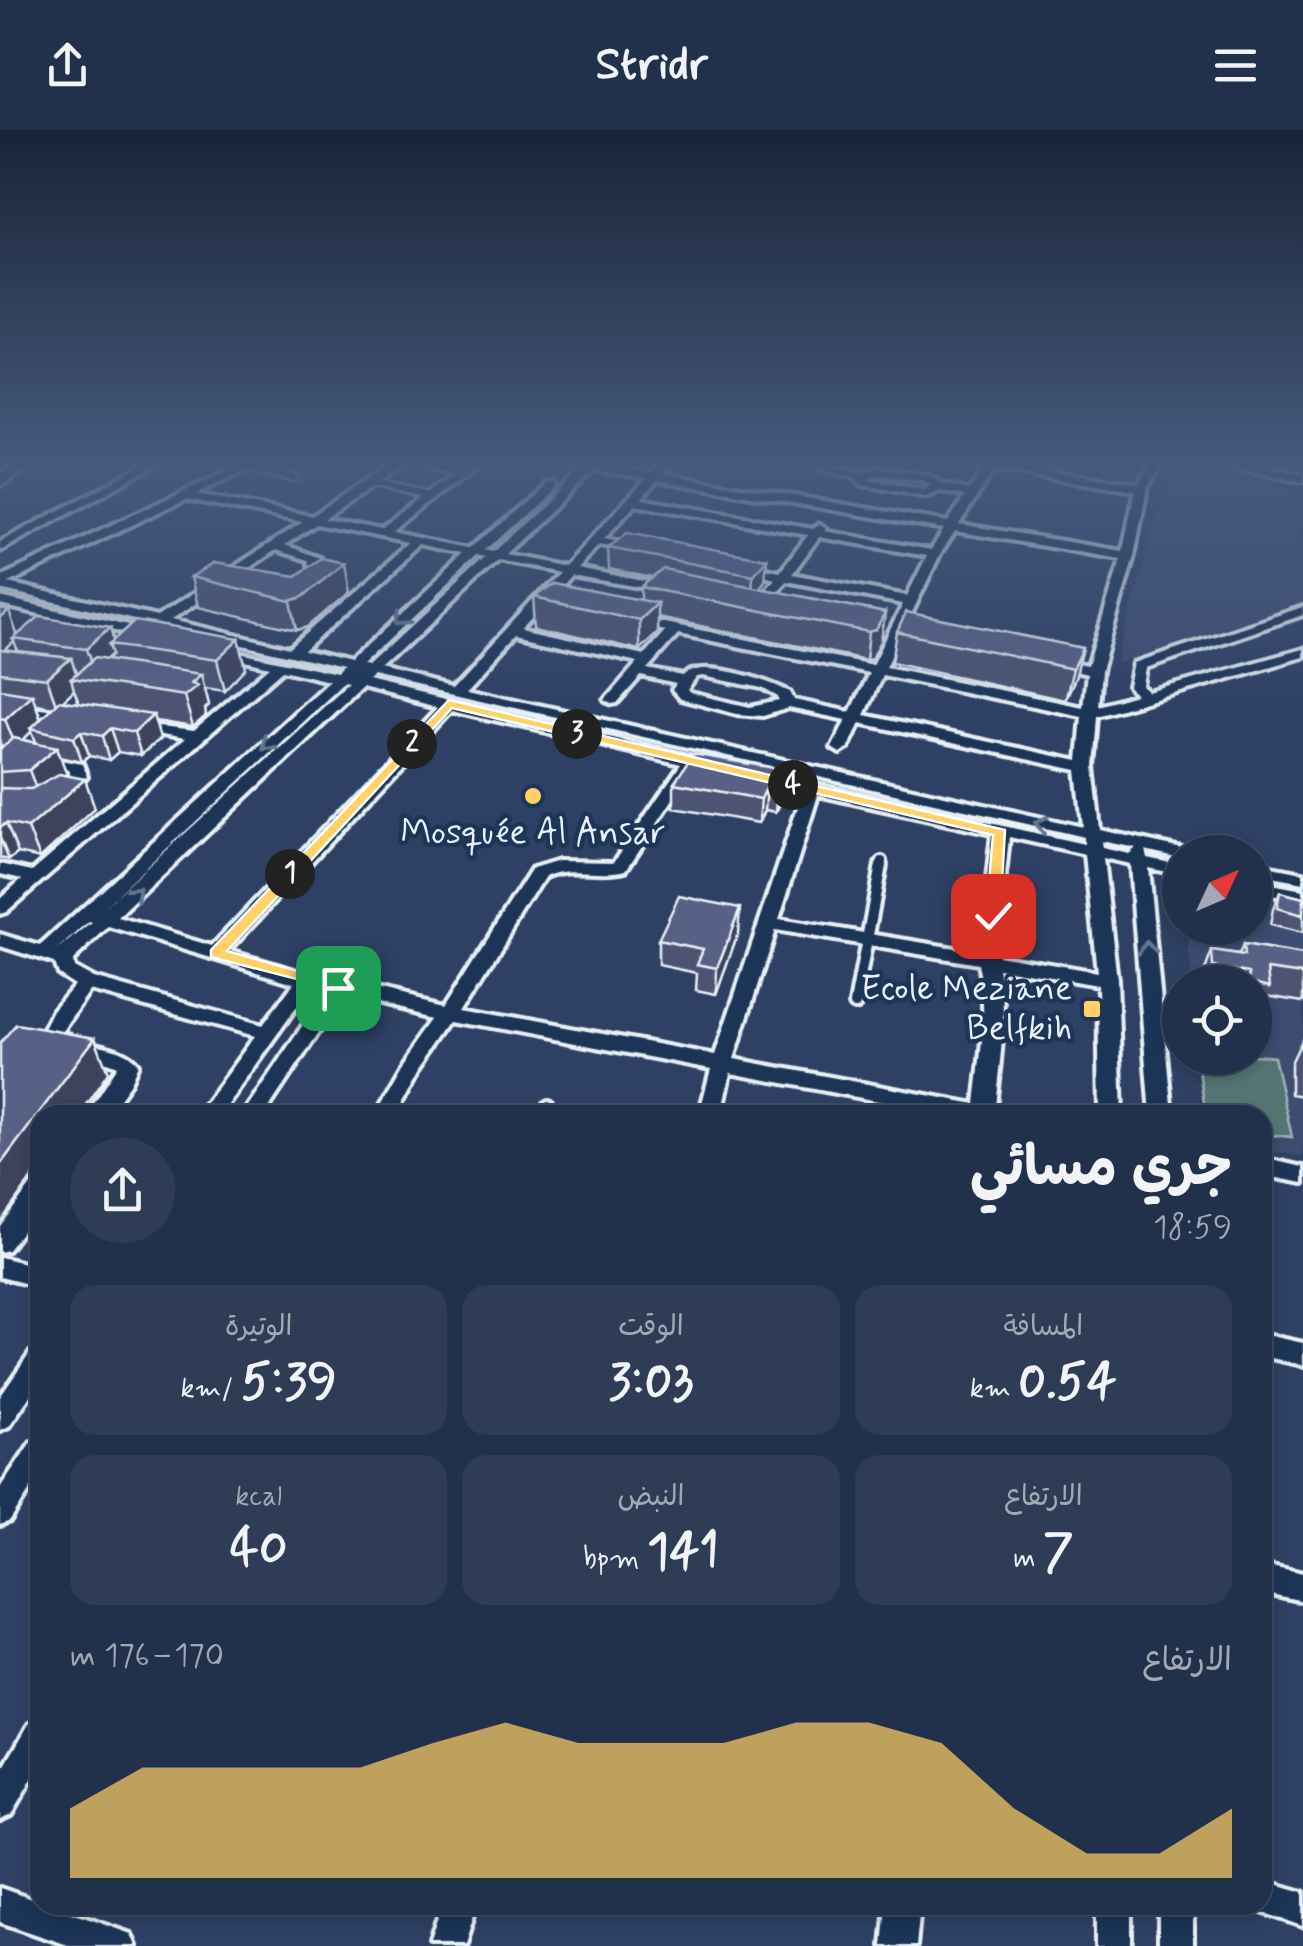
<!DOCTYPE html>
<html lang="ar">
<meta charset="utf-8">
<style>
:root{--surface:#22314b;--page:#2e3d55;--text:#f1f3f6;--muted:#a2a9b5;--line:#3f4c63;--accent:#ffd166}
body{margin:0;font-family:Mynerve,"Playpen Sans Arabic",sans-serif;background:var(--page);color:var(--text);direction:rtl;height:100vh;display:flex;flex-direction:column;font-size:38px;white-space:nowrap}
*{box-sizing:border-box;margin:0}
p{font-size:32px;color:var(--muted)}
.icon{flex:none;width:55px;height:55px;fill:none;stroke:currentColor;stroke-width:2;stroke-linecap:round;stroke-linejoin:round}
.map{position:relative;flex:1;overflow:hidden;direction:ltr}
.panel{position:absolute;left:30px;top:975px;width:1242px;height:810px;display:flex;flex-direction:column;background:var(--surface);border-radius:30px;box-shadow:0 5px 15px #0003,0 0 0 2px var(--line);direction:rtl}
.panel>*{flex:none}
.needle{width:65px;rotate:46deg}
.controls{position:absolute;left:1162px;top:705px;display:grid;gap:20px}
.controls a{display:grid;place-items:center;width:110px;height:110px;border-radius:50%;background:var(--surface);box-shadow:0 5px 15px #0003,0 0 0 2px var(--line);font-size:50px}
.pin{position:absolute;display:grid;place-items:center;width:85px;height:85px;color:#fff;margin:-42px;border-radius:20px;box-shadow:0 5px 15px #0006}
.km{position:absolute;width:50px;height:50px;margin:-25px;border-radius:50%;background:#222;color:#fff;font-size:28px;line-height:50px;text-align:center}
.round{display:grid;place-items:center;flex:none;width:105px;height:105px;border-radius:52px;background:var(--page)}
.headline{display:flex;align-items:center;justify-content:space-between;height:170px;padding:0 40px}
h1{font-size:55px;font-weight:700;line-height:75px}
.metrics{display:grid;grid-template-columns:repeat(3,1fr);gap:15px;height:170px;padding:10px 40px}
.metrics div{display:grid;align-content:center;border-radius:25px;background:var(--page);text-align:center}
.metrics b{font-size:50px;font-weight:700}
.metrics small{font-size:28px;font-weight:400}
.metrics p{font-size:28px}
.chart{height:280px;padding:20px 40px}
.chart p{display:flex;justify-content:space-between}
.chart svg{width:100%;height:180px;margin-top:10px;fill:var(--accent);opacity:.7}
header{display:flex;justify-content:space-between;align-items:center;height:130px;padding:0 40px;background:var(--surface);font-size:45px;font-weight:700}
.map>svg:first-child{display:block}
.built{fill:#3e4d71}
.green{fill:#547473;stroke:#9eb2b6;stroke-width:2.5}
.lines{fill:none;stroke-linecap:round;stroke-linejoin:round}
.service-far2-casing{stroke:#e8f1f8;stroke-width:11}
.service-far1-casing{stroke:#e8f1f8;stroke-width:14}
.service-casing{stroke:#e8f1f8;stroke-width:18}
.minor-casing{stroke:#e8f1f8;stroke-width:8}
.tertiary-casing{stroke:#e8f1f8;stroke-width:7}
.secondary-casing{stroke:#e8f1f8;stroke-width:7}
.service-far2{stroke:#1d3557;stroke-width:6}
.service-far1{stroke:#1d3557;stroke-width:8}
.service{stroke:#1d3557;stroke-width:10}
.minor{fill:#1d3557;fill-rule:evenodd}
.tertiary{fill:#1d3557;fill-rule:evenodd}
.secondary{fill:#1d3557;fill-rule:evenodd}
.wall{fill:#4d5372;stroke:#e8f1f8;stroke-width:2.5;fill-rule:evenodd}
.shaded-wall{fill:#3e435d;stroke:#e8f1f8;stroke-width:2.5}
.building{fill:#596085;stroke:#e8f1f8;stroke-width:2.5}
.oneway{stroke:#64778f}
.route{fill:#ffd166;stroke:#fff;stroke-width:2.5}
.poi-dot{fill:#ffd166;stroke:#1d3557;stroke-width:4}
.labels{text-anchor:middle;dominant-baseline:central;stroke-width:9;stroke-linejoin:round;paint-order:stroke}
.poi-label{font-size:35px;fill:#e8f1f8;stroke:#1d3557}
</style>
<header><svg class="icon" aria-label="menu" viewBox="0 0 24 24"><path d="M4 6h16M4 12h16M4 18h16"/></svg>Stridr<svg class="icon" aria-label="share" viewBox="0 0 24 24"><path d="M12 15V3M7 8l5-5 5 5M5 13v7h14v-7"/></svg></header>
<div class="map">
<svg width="1303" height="1816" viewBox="0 0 1303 1816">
<rect width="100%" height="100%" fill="#2e4164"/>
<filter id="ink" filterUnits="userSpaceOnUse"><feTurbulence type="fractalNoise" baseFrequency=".01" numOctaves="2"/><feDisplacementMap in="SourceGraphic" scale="20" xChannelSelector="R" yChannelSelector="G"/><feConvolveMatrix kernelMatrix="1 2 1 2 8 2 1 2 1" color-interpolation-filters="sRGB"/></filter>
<g filter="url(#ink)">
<g class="built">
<path d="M1171 336 1303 360V476L1116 534Z"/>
<path d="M1255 768 1303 778V1027L1263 1019 1262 985H1204L1199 928H1255V852H1192L1187 798H1255Z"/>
</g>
<path class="green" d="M1255 925 1274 927 1292 1007 1263 1004 1262 985H1206L1197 928Z"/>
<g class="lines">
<g class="service-far2-casing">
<g id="service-far2">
<path d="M243 337 294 348"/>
<path d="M368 354 433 367"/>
</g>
</g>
<g class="service-far1-casing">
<path id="service-far1" d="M881 738 882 731"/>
</g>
<g class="service-casing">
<g id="service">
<path d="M855 874 881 735"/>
<path d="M542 985 547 974"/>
</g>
</g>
<g class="minor-casing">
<g id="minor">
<path d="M151 331H164L0 421V412Z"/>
<path d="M248 331H262L196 364 312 386 394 331H416L463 338 474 331H485L394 402 474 418 546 352H554V356L486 420 493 422 583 338 558 331H602L600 334 652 343 663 331H674L663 344 948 392 965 366 940 361 926 367 859 354 857 348 821 340 827 337 862 342 877 338 928 345 942 354 969 360 984 338 956 331 991 332 1138 354 1154 331H1164L1147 358 1134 426 1101 541 1098 576 1136 565 1129 557 1134 533 1303 477V485L1146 538 1143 556 1149 562 1303 519V527L1097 586 1093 637 1100 700 1186 719 1188 722H1180V728L1145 720 1147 728 1180 735V745L1148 738 1172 985H1150L1130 734 1103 728 1117 850 1122 985H1100L1098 855 998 838C1009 883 999 932 995 978L1004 985H952L730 943 721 985H699L711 939 456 890 420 942 397 985H375L405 933 438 887 343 866 264 985H242L326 861 311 857 219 985H197L255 906 91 861 63 901C85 918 121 912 138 934L130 953 107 985H85L117 936C92 925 60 926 42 903L53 881 75 855 58 844 54 833 0 816V804L40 816 329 551 283 540 6 782 0 784V769L22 749 0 744V734L32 741 185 609 126 599V593L194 601 270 537 212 523V517L337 544 343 538 0 459V447ZM405 335 456 344 382 400 324 389ZM994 339 1135 361 1123 421 959 394ZM594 340 647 348 565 436 505 424ZM878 344 925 351 931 356 924 360 869 350ZM657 350 944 399 931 420 824 401 826 398 820 394 813 399 641 369ZM186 369 303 392 157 487 8 453ZM635 375 808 405 780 442 740 434 734 438 775 449 753 477 760 481 765 480 786 451 903 474 873 535 630 486 625 487V493L665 501 644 525 523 498 571 445 674 463V457L577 438 599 415 642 422V416L604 409ZM316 394 411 413 290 518 171 490 276 420 308 430 310 439 300 451 311 454 323 440 320 428 285 415ZM955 401 1121 429 1088 536 1051 529 1044 533 1087 544 1083 577 886 537 940 424ZM819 407 927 426 907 466 792 444ZM423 415 467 424 350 532 304 521ZM479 426 486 428 369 536 363 535ZM498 430 559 442 454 556 382 539ZM678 504 869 543 850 582 794 570 790 562C769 551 701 527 683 546L647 539ZM516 505 638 532 605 570 612 574 617 573 641 546 676 554 672 560 680 569 737 584 763 586 789 578 846 590 832 618 840 623 848 618 860 593 1077 640 1083 697 467 559ZM882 545 1082 586 1078 631 864 585ZM375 546 1084 707V714L762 643 756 645V651L803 662 715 925 464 878 545 747C570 735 599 747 626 740L694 637 714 642 722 637 714 632 369 551ZM703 546 762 558 778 567 779 571 750 577 690 563 687 560 697 547ZM343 554 348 555 99 782ZM362 558 438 577 212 816 118 788ZM452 580 681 634 614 732 558 731 532 739 446 875 309 844 229 821ZM818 665 992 704 979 822 779 789ZM1009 707 1085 724 1097 842 997 825ZM1101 711 1136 718 1129 724 1102 718ZM89 791 92 792 57 821ZM108 797 294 853 263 895 94 848 74 837 73 830ZM775 800 978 834C989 880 980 927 975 974L734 929Z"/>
<path d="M0 467 150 501 157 505 150 509 0 475Z"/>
<path d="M0 573 72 582 80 587 72 592 0 581Z"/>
<path d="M0 618 82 634 87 647 69 668H57L55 665 71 646 69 640 0 628Z"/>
<path d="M1255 734 1303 743V753L1255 744Z"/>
<path d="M1255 751 1303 760V772L1255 761Z"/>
<path d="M1262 1028 1303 1037V1053L1262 1045Z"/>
<path d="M40 1051V1077L8 1120 0 1122V1096L32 1054Z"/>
<path d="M0 1127 40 1137V1157L0 1147Z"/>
<path d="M1262 1204 1303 1213V1235L1262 1226Z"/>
<path d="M40 1219V1251L9 1296 0 1300V1267L31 1222Z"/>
<path d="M40 1309V1344L10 1391 0 1395V1358L31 1312Z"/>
<path d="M1262 1434 1303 1443V1471L1262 1462Z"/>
<path d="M40 1590V1635L11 1685 0 1690V1644L29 1594Z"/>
<path d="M1262 1750 1303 1762V1796L1250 1778 1249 1775H1262Z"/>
<path d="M0 1758 40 1772V1775H49L132 1804 137 1816H71L0 1792Z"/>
<path d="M442 1775H476L463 1816H429Z"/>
<path d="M886 1775H920L916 1816H882Z"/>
<rect x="1097" y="1775" width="34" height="41"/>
<rect x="1159" y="1775" width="34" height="41"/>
</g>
</g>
<g class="tertiary-casing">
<path id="tertiary" d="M1199 331H1227L1303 344V352Z"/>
</g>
<g class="secondary-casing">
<path id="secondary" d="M24 331H42L0 356V344Z"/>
</g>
<use href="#service-far2" class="service-far2"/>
<use href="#service-far1" class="service-far1"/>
<use href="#service" class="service"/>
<use href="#minor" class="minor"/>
<use href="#tertiary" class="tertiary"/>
<use href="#secondary" class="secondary"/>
</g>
<g class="wall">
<path d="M608 418 767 429 765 451 759 458 885 483 881 511 872 528 866 530 657 487V503L639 520 536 496 534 467 641 470V457L652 448 609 439Z"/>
<path d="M191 447 349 462 308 497 297 500 198 477Z"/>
<path d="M0 479 18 505 110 498 114 510 239 509 246 539 225 561 205 558 209 575 205 579 206 586 193 597 155 591 160 609 141 626 118 622 109 630 89 626 82 632 60 627 67 645 95 678 40 728 18 723 9 730 0 728V642L4 616 0 615ZM14 512 18 522 5 520ZM74 561 79 574 62 572ZM36 574 53 577 41 588ZM32 601 36 612 23 610Z"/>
<path d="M897 502 1083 518 1075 548 1065 570 892 532Z"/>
<path d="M786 640 784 665 776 682 765 680 759 693 674 678V653Z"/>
<path d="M1280 762 1303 768V803L1270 795 1273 779Z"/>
<path d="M738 803 716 864 696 860 697 843 658 835V810Z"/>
<path d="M1243 815 1303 825V872L1266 866 1259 883 1255 882V852H1203V846L1212 821 1239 825Z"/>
<path d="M1303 908V966L1291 964V933Z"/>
</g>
<g class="shaded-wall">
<path d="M767 429 765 451 752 467 753 445Z"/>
<path d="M344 433 349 462 308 497 297 500 291 471Z"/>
<path d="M657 473V503L639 520V490Z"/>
<path d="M9 481 18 507 13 509 14 512 0 525V489Z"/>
<path d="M885 483 881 511 872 528 866 530 869 502Z"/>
<path d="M110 498 115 516 109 515 112 525 94 542 86 519Z"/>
<path d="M239 509 246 539 225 561 217 530Z"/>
<path d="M1083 518 1075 548 1065 570 1073 539Z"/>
<path d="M71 528 78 550 71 549 74 561 57 577 47 549Z"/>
<path d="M201 544 209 575 205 579 206 586 193 597 184 566 191 553Z"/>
<path d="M32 564 42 592 31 598 32 601 16 617 5 589Z"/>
<path d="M153 585 160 609 141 626 134 603Z"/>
<path d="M110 598 118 622 109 630 102 606Z"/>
<path d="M81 602 89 626 82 632 74 608Z"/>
<path d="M57 617 67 645 40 669 29 640Z"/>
<path d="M786 640 784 665 776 682 778 658Z"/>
<path d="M85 649 95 678 40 728 28 698Z"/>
<path d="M767 656 765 680 759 693 761 669Z"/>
<path d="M6 693 18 723 9 730 0 708V698Z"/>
<path d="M740 778 738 803 716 864 717 838Z"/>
<path d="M95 908 108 942 78 985H40V1037L0 1093V1035Z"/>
</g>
<g class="building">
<path d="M627 403 767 429 753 445 608 418Z"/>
<path d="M321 428 344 433 303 467 291 471 191 447 214 433 296 446Z"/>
<path d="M663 439 885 483 876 500 869 502 641 457Z"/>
<path d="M552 453 657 473 639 490 534 467Z"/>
<path d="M0 479 9 481 0 489Z"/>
<path d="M906 482 1083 518 1073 539 897 502Z"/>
<path d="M40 486 110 498 86 519 13 509Z"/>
<path d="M135 491 239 509 217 530 109 515Z"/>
<path d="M0 520 71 528 47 549 0 543Z"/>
<path d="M94 528 201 544 191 553 198 555 184 566 71 549Z"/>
<path d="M0 559 32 564 5 589 0 588Z"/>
<path d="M58 571 153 585 134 603 110 598 102 606 81 602 74 608 31 598Z"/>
<path d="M14 608 57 617 29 640 0 642V619Z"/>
<path d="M693 624 786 640 778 658 767 656 761 669 674 653Z"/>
<path d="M59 644 85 649 28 698 6 693 0 698V658L31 659Z"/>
<path d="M1280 762 1303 768V785L1277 778Z"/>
<path d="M679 766 740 778 717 838 697 834 703 819 658 810Z"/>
<path d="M1243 815 1303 825V844L1268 839 1270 857 1250 852 1249 843 1213 837 1212 821 1244 826Z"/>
<path d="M16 894 95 908 0 1035V913Z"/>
</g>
<defs><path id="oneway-chevron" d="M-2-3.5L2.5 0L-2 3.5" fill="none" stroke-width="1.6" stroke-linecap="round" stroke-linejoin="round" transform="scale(2.5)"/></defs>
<g class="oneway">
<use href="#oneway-chevron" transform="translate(402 489) rotate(137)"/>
<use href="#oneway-chevron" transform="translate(267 614) rotate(137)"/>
<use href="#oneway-chevron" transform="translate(1041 694) rotate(-167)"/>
<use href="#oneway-chevron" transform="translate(136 764) rotate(-43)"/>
<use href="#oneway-chevron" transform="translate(1147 818) rotate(-95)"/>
</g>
</g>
<linearGradient id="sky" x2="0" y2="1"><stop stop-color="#192437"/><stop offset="0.57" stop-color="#465a7d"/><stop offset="1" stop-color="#465a7d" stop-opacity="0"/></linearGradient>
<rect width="1303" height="585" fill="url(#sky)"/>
<path class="route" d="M449 570 1005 700 1000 786 993 790 986 786 993 705 452 578 227 821 343 854V861L211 827V820Z"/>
<g class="poi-dot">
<circle cx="533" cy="666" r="10"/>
<rect x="1082" y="869" width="20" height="20" rx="5"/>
</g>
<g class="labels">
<g class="poi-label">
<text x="533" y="703">Mosquée Al Ansar</text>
<text x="1072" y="859" text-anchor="end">Ecole Meziane<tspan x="1072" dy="40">Belfkih</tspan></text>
</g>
</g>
</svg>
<div class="controls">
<a><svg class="needle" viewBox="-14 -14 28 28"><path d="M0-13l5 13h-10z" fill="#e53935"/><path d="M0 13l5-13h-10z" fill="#a2a9b5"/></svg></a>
<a><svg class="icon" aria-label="locate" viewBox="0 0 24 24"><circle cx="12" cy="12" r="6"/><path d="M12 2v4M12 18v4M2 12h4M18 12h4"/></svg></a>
</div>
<div class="pin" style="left:338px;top:858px;background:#1e9e55"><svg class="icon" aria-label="arrive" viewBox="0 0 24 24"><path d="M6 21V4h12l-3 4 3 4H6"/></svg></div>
<div class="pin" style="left:993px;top:786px;background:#d93025"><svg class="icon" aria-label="check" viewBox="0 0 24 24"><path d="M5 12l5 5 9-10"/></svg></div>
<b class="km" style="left:290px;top:744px">1</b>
<b class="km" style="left:412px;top:614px">2</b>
<b class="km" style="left:577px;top:604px">3</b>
<b class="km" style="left:793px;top:655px">4</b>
<section class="panel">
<div class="headline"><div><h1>جري مسائي</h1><p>18:59</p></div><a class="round"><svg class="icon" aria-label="share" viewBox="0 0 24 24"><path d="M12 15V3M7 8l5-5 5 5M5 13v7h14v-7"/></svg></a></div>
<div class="metrics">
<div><p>المسافة</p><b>0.54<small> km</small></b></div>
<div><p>الوقت</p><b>3:03</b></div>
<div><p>الوتيرة</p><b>5:39<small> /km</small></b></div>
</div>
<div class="metrics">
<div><p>الارتفاع</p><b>7<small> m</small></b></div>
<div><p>النبض</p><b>141<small> bpm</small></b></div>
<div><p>kcal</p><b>40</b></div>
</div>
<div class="chart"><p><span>الارتفاع</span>170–176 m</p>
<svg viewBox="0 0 160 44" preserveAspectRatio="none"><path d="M0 44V27L10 17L20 17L30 17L40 17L50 11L60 6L70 11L80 11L90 11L100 6L110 6L120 11L130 27L140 38L150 38L160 27V44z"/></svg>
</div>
</section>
</div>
